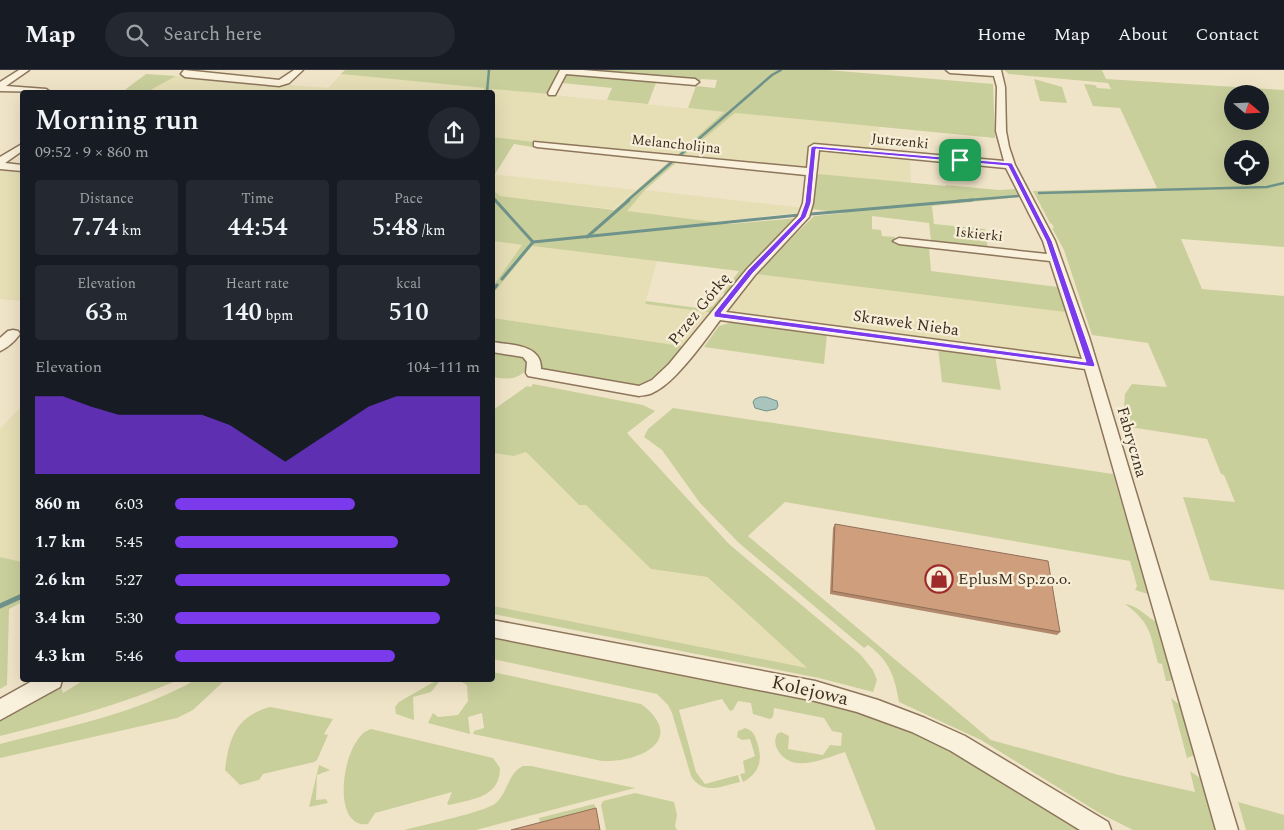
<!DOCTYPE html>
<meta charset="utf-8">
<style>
:root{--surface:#171b24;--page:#242831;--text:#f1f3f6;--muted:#9ea1a6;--line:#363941;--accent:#7c3aed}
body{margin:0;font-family:Spectral,serif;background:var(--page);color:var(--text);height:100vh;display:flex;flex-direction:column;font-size:19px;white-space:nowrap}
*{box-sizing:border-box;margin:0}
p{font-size:16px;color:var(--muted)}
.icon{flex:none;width:28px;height:28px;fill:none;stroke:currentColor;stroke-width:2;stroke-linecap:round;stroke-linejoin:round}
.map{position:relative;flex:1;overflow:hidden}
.sheet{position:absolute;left:20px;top:20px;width:475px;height:592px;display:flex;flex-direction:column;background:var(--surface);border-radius:5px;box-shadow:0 5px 20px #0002}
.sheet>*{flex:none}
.needle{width:32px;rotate:109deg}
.buttons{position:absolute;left:1224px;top:15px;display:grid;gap:10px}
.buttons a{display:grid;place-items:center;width:45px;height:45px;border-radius:50%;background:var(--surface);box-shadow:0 5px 20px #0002;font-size:25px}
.pin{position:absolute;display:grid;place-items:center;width:42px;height:42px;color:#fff;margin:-21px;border-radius:10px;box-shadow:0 2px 8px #0006}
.round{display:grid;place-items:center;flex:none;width:52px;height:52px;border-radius:26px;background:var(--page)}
.summary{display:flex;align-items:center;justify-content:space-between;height:85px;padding:0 15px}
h1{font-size:28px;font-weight:600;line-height:38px}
.stats{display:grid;grid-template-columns:repeat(3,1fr);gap:8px;height:85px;padding:5px 15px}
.stats div{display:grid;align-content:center;border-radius:5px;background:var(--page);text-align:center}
.stats b{font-size:25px;font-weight:600}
.stats small{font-size:14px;font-weight:400}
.stats p{font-size:14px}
.chart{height:140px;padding:10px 15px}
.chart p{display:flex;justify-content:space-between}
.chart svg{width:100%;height:90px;margin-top:5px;fill:var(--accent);opacity:.7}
ul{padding:0 15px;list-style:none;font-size:16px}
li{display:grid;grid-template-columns:80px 60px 1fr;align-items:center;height:38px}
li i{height:12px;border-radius:6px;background:var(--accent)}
header{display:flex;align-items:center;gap:30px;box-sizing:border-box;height:70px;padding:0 25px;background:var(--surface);border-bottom:1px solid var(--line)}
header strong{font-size:24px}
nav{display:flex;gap:28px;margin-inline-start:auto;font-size:18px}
.search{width:350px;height:45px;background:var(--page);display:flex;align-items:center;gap:12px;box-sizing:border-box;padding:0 18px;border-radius:28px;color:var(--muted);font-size:19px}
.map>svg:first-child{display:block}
.farmland{fill:#e6deb5}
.green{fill:#c9cf9b;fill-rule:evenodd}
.water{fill:#a9c4bc;stroke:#6f938a}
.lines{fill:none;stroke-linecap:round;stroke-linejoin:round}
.stream-far2{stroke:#6f938a;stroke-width:2.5}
.stream-far1{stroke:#6f938a;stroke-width:3}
.stream{stroke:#6f938a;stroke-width:5}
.minor-casing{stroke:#8d765c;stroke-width:3}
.minor{fill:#faf1dc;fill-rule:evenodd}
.wall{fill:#b2896c}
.building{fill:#cf9f7d;stroke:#916f58}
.route{fill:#7c3aed;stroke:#fff;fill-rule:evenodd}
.labels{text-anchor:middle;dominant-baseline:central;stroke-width:4.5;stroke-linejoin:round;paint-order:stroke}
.far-street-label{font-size:14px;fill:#3d2e20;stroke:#f7eed8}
.street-label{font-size:16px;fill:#3d2e20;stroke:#f7eed8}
.poi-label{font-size:16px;fill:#3d2e20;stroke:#f7eed8;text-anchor:start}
.near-street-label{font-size:19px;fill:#3d2e20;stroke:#f7eed8}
</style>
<header>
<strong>Map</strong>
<div class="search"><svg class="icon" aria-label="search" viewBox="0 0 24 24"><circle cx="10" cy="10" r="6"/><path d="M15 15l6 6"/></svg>Search here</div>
<nav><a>Home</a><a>Map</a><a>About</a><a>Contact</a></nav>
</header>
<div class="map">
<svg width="1284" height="760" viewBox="0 0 1284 760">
<rect width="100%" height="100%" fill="#f0e4c8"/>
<g class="farmland">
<path d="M341 4 485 18 484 22H147L176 6 328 18Z"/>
<path d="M492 19 724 42 675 87 493 67Z"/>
<path d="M735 43 879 57 881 78 879 81 811 74 808 100 682 87Z"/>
<path d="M821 79 910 87 911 113 819 104 814 105 816 80Z"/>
<path d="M0 99 22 101V231L0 229Z"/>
<path d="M492 104 636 120 613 139 499 126 493 119Z"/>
<path d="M645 120 805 138 796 143 711 152 626 141Z"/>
<path d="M493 171 522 175 493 216Z"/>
<path d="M532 176 657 191 645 234 715 243 688 277 493 248V224Z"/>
<path d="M755 204 1066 242 1080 285 1076 289 722 244Z"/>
<path d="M22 336V492L0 487V359Z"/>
<path d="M526 382 579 435 586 434 651 499 706 507 808 599 493 536 492 383 514 386Z"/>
</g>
<g class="green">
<path d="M345 0H561L548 24 492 19V22H484V18L341 4Z"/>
<path d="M584 0H828L993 14 995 68 735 43 682 87H675L724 42 688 38 696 16 715 18 717 10 701 9 700 11Z"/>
<path d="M1004 0H1102L1106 9 1284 20V177L1181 169 1202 219 1284 226V520L1210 510 1183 427 1235 432 1224 405 1221 404 1207 369 1123 356 1119 344 1124 337 1125 324 1132 314 1167 317 1148 273 1092 265 1064 180 1052 158H1054L1052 154 1050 153 1033 121 1157 118 1120 38 1093 36 1084 14 1095 15 1097 18 1111 19 1108 13 1009 4ZM1232 24H1260V51H1232ZM1232 79H1260V106H1232Z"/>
<path d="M571 3 657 10 648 34 607 30 612 18 562 13 567 4Z"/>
<path d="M146 4 176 6 147 22H122Z"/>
<path d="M1034 9 1062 17 1067 33 1040 31Z"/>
<path d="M493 67 535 72 532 77 514 74 495 104H493Z"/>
<path d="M671 90 678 91 645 120 627 141 730 154 798 148 764 180 728 225 723 223 739 201 532 176 493 224V216L522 175 493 171 492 119 500 126 614 140Z"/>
<path d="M819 104 946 116V115L999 120 1016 119 1020 127 932 136 934 154 985 159 988 178 931 171 929 153 872 146V159L881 160 882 166 895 167 896 173 929 177 931 201 1058 217 1066 242 755 204 814 146 844 143 843 140 828 141 811 139 814 105Z"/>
<path d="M720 227 725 229 715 243 645 234 646 231 705 239 713 236Z"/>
<path d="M493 248 688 277 665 303 642 317 545 302C540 297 541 290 536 284 531 278 502 277 493 275Z"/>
<path d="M732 252 827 264 824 294 704 277 719 256Z"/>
<path d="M938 278 995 286 1001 320 942 312Z"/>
<path d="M492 281 529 287 531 295C518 310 511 310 493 307Z"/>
<path d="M533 314 643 335 655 341 627 363 729 474 860 584 873 600 877 610 873 622 819 608 493 544V536L807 598 707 507 651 499 586 435H579L526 382 514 386 493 383V340L527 316 531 317Z"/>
<path d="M673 338 1113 404 1148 524 1135 520 1137 516 1130 491 785 432 748 466 991 670 1119 705 1195 722 1190 701 1203 710 1220 760H1133L1101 744 981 670 899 632C895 607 889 590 868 575L864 578 739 473 700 433 662 380 644 367 648 359Z"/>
<path d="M0 487 22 492V532L9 539 7 615 0 619Z"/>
<path d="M1125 534C1140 536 1147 549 1160 553L1173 609 1170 611H1166L1162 594 1158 593C1150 564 1151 553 1125 534Z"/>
<path d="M493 565 822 631C868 644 912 660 955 682 998 704 1040 734 1082 760H876L845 682C825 688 794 704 779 682 775 676 774 671 777 664L781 662 789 666 788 679 823 685 830 675 841 676 842 663 832 661 824 648 774 638 773 647 770 649 753 644 751 633 738 631 733 640 730 641 722 629 679 640 696 702 705 714 738 705 740 712C722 716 703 726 691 706L672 643 668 635 657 624 493 589Z"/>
<path d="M493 602 641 634C688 669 640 693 602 691L473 664 474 661 484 658 482 643 468 647 470 664 428 653 433 643 438 647 458 645 468 631 467 615 458 610H492Z"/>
<path d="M84 610H178C121 635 60 651 0 666V649L60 615 63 623Z"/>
<path d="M195 610H225L193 640 177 648 0 688V674C65 657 136 644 195 610Z"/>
<path d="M437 610H449L439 612 431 622 413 627 414 650 396 644 395 637 399 632Z"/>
<path d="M1171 628 1185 639 1195 685 1187 688Z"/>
<path d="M270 637 333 649 324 664 328 665 317 690 314 692 263 704 259 710 240 715 225 700C229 668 236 646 270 637Z"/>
<path d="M745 658C753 660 755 665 757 672 763 689 760 703 743 712L740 704 745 703 743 691 755 686 750 669 742 670 737 667 738 661Z"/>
<path d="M371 659 493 688 500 698C500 728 472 729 449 735L447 734 452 722 375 743 368 754C329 760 342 667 371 659Z"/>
<path d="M319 695 330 700 317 705 316 730 326 729 328 733 309 737Z"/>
<path d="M523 696H531L635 718 476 760H404C423 755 485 742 496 733 508 722 508 703 523 696Z"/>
<path d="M635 723 674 732 677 745 675 756 677 760H606L601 735 603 731Z"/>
<path d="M1238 732 1284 745V760H1246Z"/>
<path d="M594 734 596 738 540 753 539 748Z"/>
</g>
<path class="water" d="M760 327H766L777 331 778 336 776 339 766 341 755 338 753 332 755 329Z"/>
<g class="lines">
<g class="stream-far2">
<path d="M487 22 489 0"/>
<path d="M679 86 772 5 781 0"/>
<path d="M1039 123 1267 117 1284 113"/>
<path d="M492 127 496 131"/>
<path d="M627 131 673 91"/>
<path d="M958 131 1018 126"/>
</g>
<g class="stream-far1">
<path d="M495 130 533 172 502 209"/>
<path d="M811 144 972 130"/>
<path d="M587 167 629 130"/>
<path d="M533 172 799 145"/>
<path d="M492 221 497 215"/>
</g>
<path class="stream" d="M0 536 22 526"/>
<g class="minor-casing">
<g id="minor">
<path d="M19 0H29L6 16 46 19 50 22 0 21V12Z"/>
<path d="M184 0 279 10 294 0H303L289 13 279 16 185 7 181 4Z"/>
<path d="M560 0H583L695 9 699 12 695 15 566 4 555 25H549L548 23Z"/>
<path d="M946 0H1001L1005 17 1006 61 1009 77 1015 95 1055 171 1089 267 1238 760H1216L1085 299 720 250C706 269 675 313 654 322 650 325 644 325 639 326L528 306 526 303 527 292 523 287 492 282V272C510 275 542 274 541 299L639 316 652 310 669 294 747 199 798 146 803 133 806 105 537 77 534 76V72L807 98 809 77 814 74 1004 91 996 61 997 17 994 6 950 3ZM819 80 1006 98 1043 171 1047 184 899 168 893 171 899 174 1050 191 1082 289 726 242 755 205 809 147 813 133Z"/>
<path d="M22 74V81L5 93 22 95V101L0 99V87Z"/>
<path d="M13 260 18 261 20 264C15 271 7 278 0 281V268L8 261Z"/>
<path d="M492 550 815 611 878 630 925 648 965 666 1108 752 1111 760H1080L951 681 912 662 857 642 815 631 492 567Z"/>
<path d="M34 610H62L60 617 0 650V629Z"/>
</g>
</g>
<use href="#minor" class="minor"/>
</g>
<path class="wall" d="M835 454 1060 562 1057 565 830 524 833 458Z"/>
<g class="building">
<path d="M835 454 1048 491 1060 562 832 521Z"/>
<path d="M596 738 600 760H511Z"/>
</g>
<path class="route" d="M814 76 1012 93 1052 171 1095 295 1094 297 714 247V243L748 200 800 147 805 133 811 77ZM816 79 1008 96 1046 171 1086 292 721 243 753 203 806 147 811 133Z"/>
<defs>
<g id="shop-ring" transform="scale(1.4375)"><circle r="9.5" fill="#f7eed8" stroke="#9e2a2b" stroke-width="1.5"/><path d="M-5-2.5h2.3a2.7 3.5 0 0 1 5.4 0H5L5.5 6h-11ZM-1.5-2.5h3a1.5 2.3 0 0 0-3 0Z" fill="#9e2a2b"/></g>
</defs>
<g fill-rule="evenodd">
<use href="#shop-ring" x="939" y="509"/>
</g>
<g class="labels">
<g class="far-street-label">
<text transform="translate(900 71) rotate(6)">Jutrzenki</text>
<text transform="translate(676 74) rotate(6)">Melancholijna</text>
<text transform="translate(979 164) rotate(6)">Iskierki</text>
</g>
<g class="street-label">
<text transform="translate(699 239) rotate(-51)">Przez Górkę</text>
<text transform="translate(906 253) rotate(8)">Skrawek Nieba</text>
<text transform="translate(1132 372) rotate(74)">Fabryczna</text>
</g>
<g class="poi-label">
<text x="958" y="509">EplusM Sp.zo.o.</text>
</g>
<g class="near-street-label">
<text transform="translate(810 621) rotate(13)">Kolejowa</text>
</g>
</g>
</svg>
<div class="buttons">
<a><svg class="needle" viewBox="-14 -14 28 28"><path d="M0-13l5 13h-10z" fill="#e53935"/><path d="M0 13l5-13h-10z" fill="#9ea1a6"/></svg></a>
<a><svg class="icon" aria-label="locate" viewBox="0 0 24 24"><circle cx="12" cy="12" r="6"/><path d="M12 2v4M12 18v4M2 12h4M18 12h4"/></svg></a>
</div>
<div class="pin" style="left:960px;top:90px;background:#1e9e55"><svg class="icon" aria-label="arrive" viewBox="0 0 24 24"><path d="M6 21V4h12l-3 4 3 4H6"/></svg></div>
<section class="sheet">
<div class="summary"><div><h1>Morning run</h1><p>09:52 · 9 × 860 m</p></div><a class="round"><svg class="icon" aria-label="share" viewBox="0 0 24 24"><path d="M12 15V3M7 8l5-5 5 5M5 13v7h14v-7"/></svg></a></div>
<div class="stats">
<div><p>Distance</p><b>7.74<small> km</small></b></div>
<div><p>Time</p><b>44:54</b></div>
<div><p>Pace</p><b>5:48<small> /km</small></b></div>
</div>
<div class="stats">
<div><p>Elevation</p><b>63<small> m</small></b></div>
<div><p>Heart rate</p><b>140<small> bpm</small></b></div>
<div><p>kcal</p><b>510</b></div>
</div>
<div class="chart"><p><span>Elevation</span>104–111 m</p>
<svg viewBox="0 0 160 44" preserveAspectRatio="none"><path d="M0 44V6L10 6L20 11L30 15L40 15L50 15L60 15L70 20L80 29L90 38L100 29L110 20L120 11L130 6L140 6L150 6L160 6V44z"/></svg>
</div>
<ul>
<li><b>860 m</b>6:03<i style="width:59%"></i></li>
<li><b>1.7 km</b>5:45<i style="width:73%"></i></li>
<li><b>2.6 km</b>5:27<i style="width:90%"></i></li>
<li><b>3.4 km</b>5:30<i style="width:87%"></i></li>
<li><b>4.3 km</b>5:46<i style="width:72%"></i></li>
</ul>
</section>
</div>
